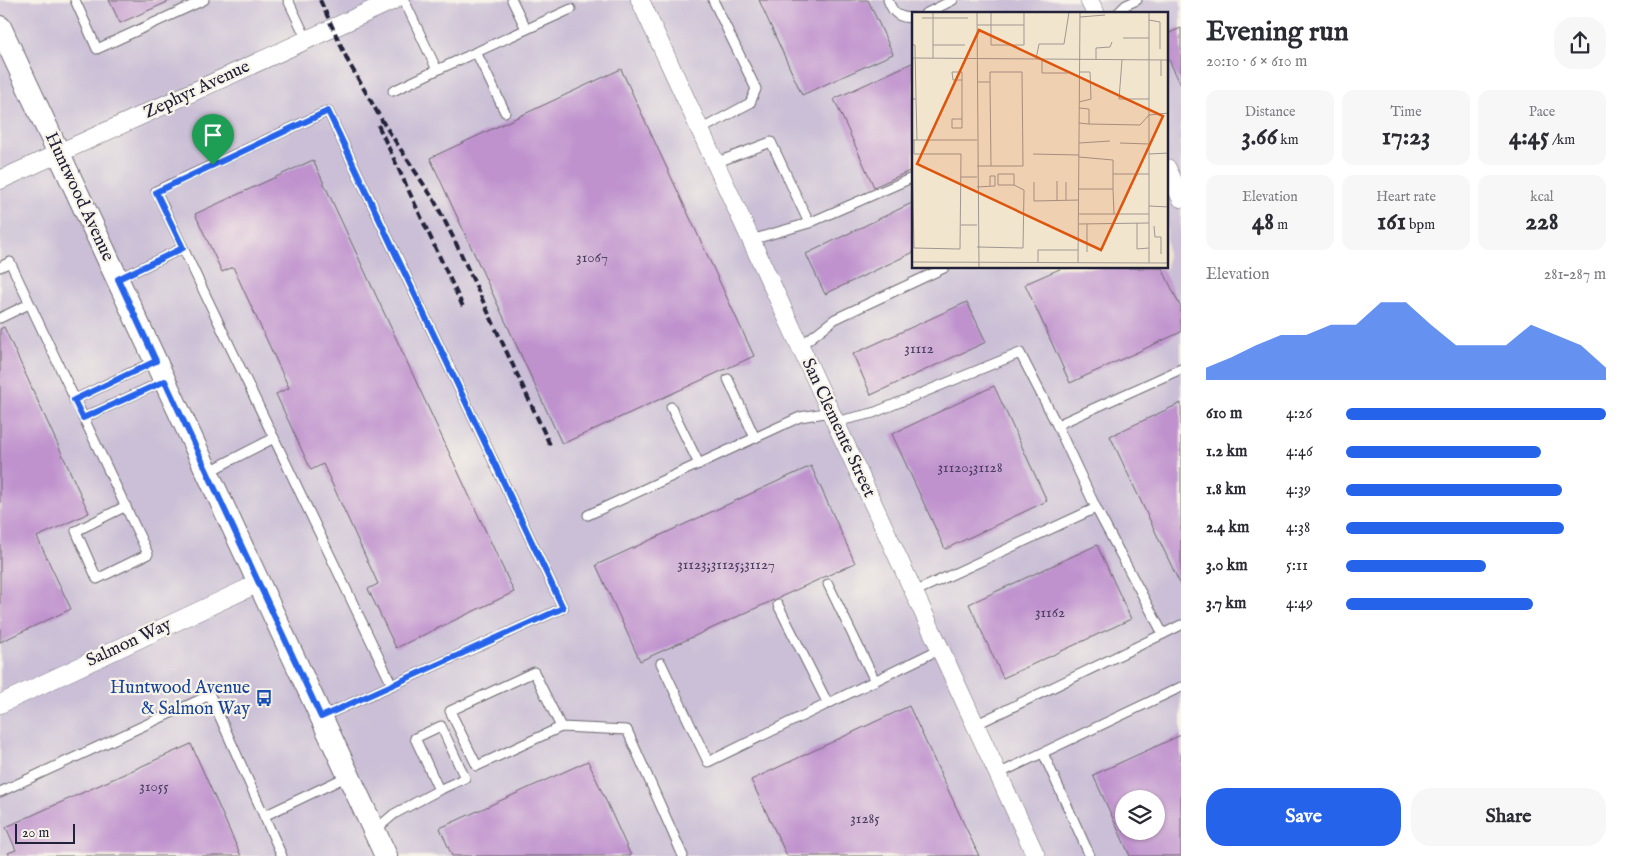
<!DOCTYPE html>
<meta charset="utf-8">
<style>
:root{--surface:#fff;--page:#f7f7f7;--text:#2b2b33;--muted:#7c7c81;--accent:#2563eb}
body{margin:0;font-family:"IM FELL English",serif;background:var(--page);color:var(--text);height:100vh;display:flex;flex-direction:column;font-size:19px;white-space:nowrap}
*{box-sizing:border-box;margin:0}
p{font-size:16px;color:var(--muted)}
.icon{flex:none;width:28px;height:28px;fill:none;stroke:currentColor;stroke-width:2;stroke-linecap:round;stroke-linejoin:round}
.map{position:relative;flex:1;overflow:hidden}
.drawer{display:flex;flex-direction:column;background:var(--surface);width:450px}
.drawer>*{flex:none}
.fabs{position:absolute;left:1115px;top:790px;display:grid;gap:10px}
.fabs a{display:grid;place-items:center;width:50px;height:50px;border-radius:50%;background:var(--surface);box-shadow:0 1px 4px #0004;font-size:25px}
.scale{position:absolute;left:15px;bottom:12px;width:60px;box-sizing:border-box;padding-left:5px;border:2px solid #22223b;border-top:0;font-size:14px;line-height:18px;white-space:nowrap;color:#22223b;-webkit-text-stroke:4px #f7f3e8;paint-order:stroke}
.pin{position:absolute;display:grid;place-items:center;width:42px;height:42px;color:#fff;margin:-51px -21px;border-radius:50% 50% 50% 0;rotate:-45deg;box-shadow:0 0 5px #0007}
.pin .icon{rotate:45deg}
.round{display:grid;place-items:center;flex:none;width:52px;height:52px;border-radius:20px;background:var(--page)}
.summary{display:flex;align-items:center;justify-content:space-between;height:85px;padding:0 25px}
h1{font-size:28px;font-weight:700;line-height:38px}
.figures{display:grid;grid-template-columns:repeat(3,1fr);gap:8px;height:85px;padding:5px 25px}
.figures div{display:grid;align-content:center;border-radius:12px;background:var(--page);text-align:center}
.figures b{font-size:25px;font-weight:700}
.figures small{font-size:14px;font-weight:400}
.figures p{font-size:14px}
.chart{height:140px;padding:10px 25px}
.chart p{display:flex;justify-content:space-between}
.chart svg{width:100%;height:90px;margin-top:5px;fill:var(--accent);opacity:.7}
.action{display:flex;gap:10px;margin-top:auto;padding:10px 25px}
.action a{flex:1;height:58px;border-radius:20px;background:var(--accent);color:#fff;font-size:20px;font-weight:700;line-height:58px;text-align:center}
.action a+a{background:var(--page);color:var(--text)}
ul{padding:0 25px;list-style:none;font-size:16px}
li{display:grid;grid-template-columns:80px 60px 1fr;align-items:center;height:38px}
li i{height:12px;border-radius:6px;background:var(--accent)}
main{display:flex;flex:1;min-height:0}
.map>svg:first-child{display:block}
.industrial{fill:#cabfd6;fill-rule:evenodd}
.building{fill:#bf92ce;fill-rule:evenodd}
.lines{fill:none;stroke-linecap:round;stroke-linejoin:round}
.service-casing{stroke:#6b666e;stroke-width:11}
.minor-casing{stroke:#6b666e;stroke-width:19}
.tertiary-casing{stroke:#6b666e;stroke-width:24}
.service{stroke:#fff;stroke-width:9}
.minor{stroke:#fff;stroke-width:18}
.tertiary{stroke:#fff;stroke-width:22}
.rail{stroke:#22223b;stroke-width:4;stroke-dasharray:8 4;stroke-linecap:butt}
.route-casing{stroke:#fff;stroke-width:10}
.route{stroke:#2563eb;stroke-width:6}
.labels{text-anchor:middle;dominant-baseline:central;stroke-width:4.5;stroke-linejoin:round;paint-order:stroke}
.number-label{font-size:15px;fill:#493e60}
.street-label{font-size:18px;fill:#22223b;stroke:#f7f3e8}
.transit-label{font-size:18px;fill:#164399;stroke:#f7f3e8;text-anchor:end}
.inset-road{fill:none;stroke:#9f9793;stroke-width:1}
.view{fill:#de560e;fill-opacity:0.15;stroke:#de560e;stroke-width:2.5}
.inset-edge{fill:none;stroke:#22223b;stroke-width:2.5}
</style>
<main>
<div class="map">
<svg width="1181" height="856" viewBox="0 0 1181 856">
<rect width="100%" height="100%" fill="#f7f3e8"/>
<filter id="ink" filterUnits="userSpaceOnUse"><feTurbulence type="fractalNoise" baseFrequency=".02" numOctaves="2"/><feDisplacementMap in="SourceGraphic" scale="10" xChannelSelector="R" yChannelSelector="G"/><feConvolveMatrix kernelMatrix="1 2 1 2 8 2 1 2 1" color-interpolation-filters="sRGB"/></filter>
<filter id="wash" filterUnits="userSpaceOnUse"><feTurbulence type="fractalNoise" baseFrequency=".0096" numOctaves="4" result="noise"/><feDisplacementMap in="SourceGraphic" scale="20" xChannelSelector="R" yChannelSelector="G"/><feGaussianBlur stdDeviation="1.12" result="paint"/><feColorMatrix in="noise" values="0 0 0 0 0 0 0 0 0 0 0 0 0 0 0 0 0 1.4 0 .05"/><feComposite in="paint" operator="in"/></filter>
<g filter="url(#wash)">
<rect width="100%" height="100%" fill="#f2e5cd"/>
<path class="industrial" d="M0 0H1181V856H0ZM914 14H1167V268H914ZM1124 799H1156V831H1124Z"/>
<g id="blocks">
<g class="building">
<path d="M109 0H172L120 23Z"/>
<path d="M759 0H868L893 54 802 95Z"/>
<path d="M1181 28V85L1167 56V34Z"/>
<path d="M914 62V169L874 187 834 99Z"/>
<path d="M621 69 754 356 562 444 430 158Z"/>
<path d="M313 160 514 592 396 648 368 589 378 584 323 464 311 470 276 394 289 388 233 267 222 272 195 214Z"/>
<path d="M914 202V252L825 294 806 254Z"/>
<path d="M1062 268H1162L1181 308V332L1070 383 1025 284Z"/>
<path d="M967 302 986 342 871 395 853 354Z"/>
<path d="M4 327 89 513 37 537 71 609 0 642V329Z"/>
<path d="M994 386 1047 501 945 549 892 434Z"/>
<path d="M1181 403V586L1110 436Z"/>
<path d="M811 466 855 563 640 661 596 565Z"/>
<path d="M1097 545 1131 619 1003 678 969 604Z"/>
<path d="M909 706 979 856H787L751 780Z"/>
<path d="M1181 735V856H1130L1093 775ZM1124 799H1156V831H1124Z"/>
<path d="M191 744 241 856H10L8 853 16 850 6 827Z"/>
<path d="M588 761 631 856H452L440 828Z"/>
</g>
</g>
</g>
<g filter="url(#ink)">
<use href="#blocks" fill-opacity="0" stroke="#6b666e" stroke-width="1"/>
<g class="lines">
<g class="service-casing">
<g id="service">
<path d="M75 0 97 49 204 0"/>
<path d="M288 0 307 40"/>
<path d="M404 0 437 70 571 9"/>
<path d="M512 0 526 29"/>
<path d="M888 0C893 14 899 18 914 18"/>
<path d="M925 14 953 0"/>
<path d="M1117 14 1126 5 1137 0"/>
<path d="M476 52 505 112"/>
<path d="M393 91 437 70"/>
<path d="M700 130 750 103 756 89 713 0"/>
<path d="M715 163 771 142 809 223 751 240"/>
<path d="M809 223 914 177"/>
<path d="M183 248 392 685"/>
<path d="M0 267 10 262 148 554 97 579 76 531 126 506"/>
<path d="M118 279 183 248 156 191 328 111 563 608 321 717"/>
<path d="M0 318 29 304"/>
<path d="M800 346 835 319 944 268"/>
<path d="M728 379 755 438"/>
<path d="M74 400 155 361"/>
<path d="M671 407 699 464"/>
<path d="M83 418 164 381"/>
<path d="M835 422 873 413 1020 353 1057 425 1181 369"/>
<path d="M208 472 274 438"/>
<path d="M588 515 800 417 831 412"/>
<path d="M828 584 875 681"/>
<path d="M914 592 1096 508 1057 425"/>
<path d="M778 605 828 704"/>
<path d="M1163 634 1181 625"/>
<path d="M661 663 708 762 940 649"/>
<path d="M975 725 1163 634 1096 508"/>
<path d="M561 727 534 672 450 711 477 766 561 727 627 730 683 856"/>
<path d="M1043 753 1090 856"/>
<path d="M998 774 1181 687"/>
<path d="M0 792 210 695 282 856"/>
<path d="M264 816 348 776"/>
<path d="M374 831 394 814 439 790 465 778 441 726 415 738 439 790"/>
</g>
</g>
<g class="minor-casing">
<g id="minor">
<path d="M640 0 1036 856"/>
<path d="M1089 0 1096 14"/>
<path d="M1167 168 1181 198"/>
<path d="M0 180 394 0"/>
<path d="M0 704 259 583"/>
</g>
</g>
<g class="tertiary-casing">
<path id="tertiary" d="M0 27 386 856"/>
</g>
<use href="#service" class="service"/>
<use href="#minor" class="minor"/>
<use href="#tertiary" class="tertiary"/>
<g class="rail">
<path d="M320 0 348 61"/>
<path d="M345 56 384 124 434 200 454 239 551 447"/>
<path d="M378 125 464 309"/>
</g>
</g>
</g>
<g class="lines" filter="url(#ink)">
<g class="route-casing">
<path id="route" d="M328 111 563 608 321 717 165 381 83 418 74 400 156 361 118 279 183 248 156 192Z"/>
</g>
<use href="#route" class="route"/>
</g>
<defs>
<g id="bus-bare" transform="scale(1.35)"><path d="M-5-6H5V4H4V6H2V4H-2V6H-4V4H-5ZM-3.5-4V0h7V-4ZM-3.5 1.2v1.5H-2V1.2ZM2 1.2v1.5H3.5V1.2Z" fill="#1a4fb4" stroke="#f7f3e8" stroke-width="2.5" paint-order="stroke"/></g>
</defs>
<g fill-rule="evenodd">
<use href="#bus-bare" x="264" y="698"/>
</g>
<g class="labels">
<g class="number-label">
<text x="592" y="257">31067</text>
<text x="919" y="348">31112</text>
<text x="970" y="467">31120;31128</text>
<text x="726" y="564">31123;31125;31127</text>
<text x="1050" y="612">31162</text>
<text x="154" y="786">31055</text>
<text x="865" y="818">31285</text>
</g>
<g class="street-label">
<text transform="translate(197 90) rotate(-25)">Zephyr Avenue</text>
<text transform="translate(79 197) rotate(65)">Huntwood Avenue</text>
<text transform="translate(838 428) rotate(65)">San Clemente Street</text>
<text transform="translate(129 643) rotate(-25)">Salmon Way</text>
</g>
<g class="transit-label">
<text x="250" y="688">Huntwood Avenue<tspan x="250" dy="21">&amp; Salmon Way</tspan></text>
</g>
</g>
<g transform="translate(912 12)">
<rect width="256" height="256" fill="#f2e5cd"/>
<path class="inset-road" d="M21 0V46M65 0 67 256M79 0V33H112V13M168 5 193 3M10 6H56M237 8 248 10V37M65 13H112V0M211 26H237M0 33H3L4 87H0M21 33H53M0 46 257 48M124 47 127 32H152L157 0M130 47V61H156M184 47V36L198 35 200 30M210 48 207 87H237M249 64V48M50 68H41L40 60H50V116H40V107H50M78 70 79 154M4 87 5 128M167 90 179 87 178 60H167M237 103 257 101M167 111 177 112V97L167 96M177 112 228 113 237 103M0 128H65M167 131 198 129M208 131 237 132M0 142 2 236 48 237 49 142H2V128M121 142 167 143M237 142 257 141M167 145 201 148V162H237M65 154H111L110 60H78V70H65M49 165H65M145 169V188M122 170V189L167 188M154 170V188M65 175 83 174V164H78V174M167 177H201V162M237 194 257 195M167 202H202L201 177M202 202H237M225 211V237L237 236M167 212 237 211M49 213H65M242 214 243 225H249V242M65 235 111 236 112 178 102 173H86V162H102V173M175 240V212M0 250 257 251M126 251V238H166M166 251 168 0M237 251V0"/>
<path class="view" d="M67 18 251 104 189 238 5 152Z"/>
<rect width="256" height="256" class="inset-edge"/>
</g>
</svg>
<div class="fabs">
<a><svg class="icon" aria-label="layers" viewBox="0 0 24 24"><path d="M12 4l9 5-9 5-9-5zM3 14l9 5 9-5"/></svg></a>
</div>
<div class="scale">20 m</div>
<div class="pin" style="left:213px;top:165px;background:#1e9e55"><svg class="icon" aria-label="arrive" viewBox="0 0 24 24"><path d="M6 21V4h12l-3 4 3 4H6"/></svg></div>
</div>
<section class="drawer">
<div class="summary"><div><h1>Evening run</h1><p>20:10 · 6 × 610 m</p></div><a class="round"><svg class="icon" aria-label="share" viewBox="0 0 24 24"><path d="M12 15V3M7 8l5-5 5 5M5 13v7h14v-7"/></svg></a></div>
<div class="figures">
<div><p>Distance</p><b>3.66<small> km</small></b></div>
<div><p>Time</p><b>17:23</b></div>
<div><p>Pace</p><b>4:45<small> /km</small></b></div>
</div>
<div class="figures">
<div><p>Elevation</p><b>48<small> m</small></b></div>
<div><p>Heart rate</p><b>161<small> bpm</small></b></div>
<div><p>kcal</p><b>228</b></div>
</div>
<div class="chart"><p><span>Elevation</span>281–287 m</p>
<svg viewBox="0 0 160 44" preserveAspectRatio="none"><path d="M0 44V38L10 33L20 27L30 22L40 22L50 17L60 17L70 6L80 6L90 17L100 27L110 27L120 27L130 17L140 22L150 27L160 38V44z"/></svg>
</div>
<ul>
<li><b>610 m</b>4:26<i style="width:100%"></i></li>
<li><b>1.2 km</b>4:46<i style="width:75%"></i></li>
<li><b>1.8 km</b>4:39<i style="width:83%"></i></li>
<li><b>2.4 km</b>4:38<i style="width:84%"></i></li>
<li><b>3.0 km</b>5:11<i style="width:54%"></i></li>
<li><b>3.7 km</b>4:49<i style="width:72%"></i></li>
</ul>
<div class="action"><a>Save</a><a>Share</a></div>
</section>
</main>
